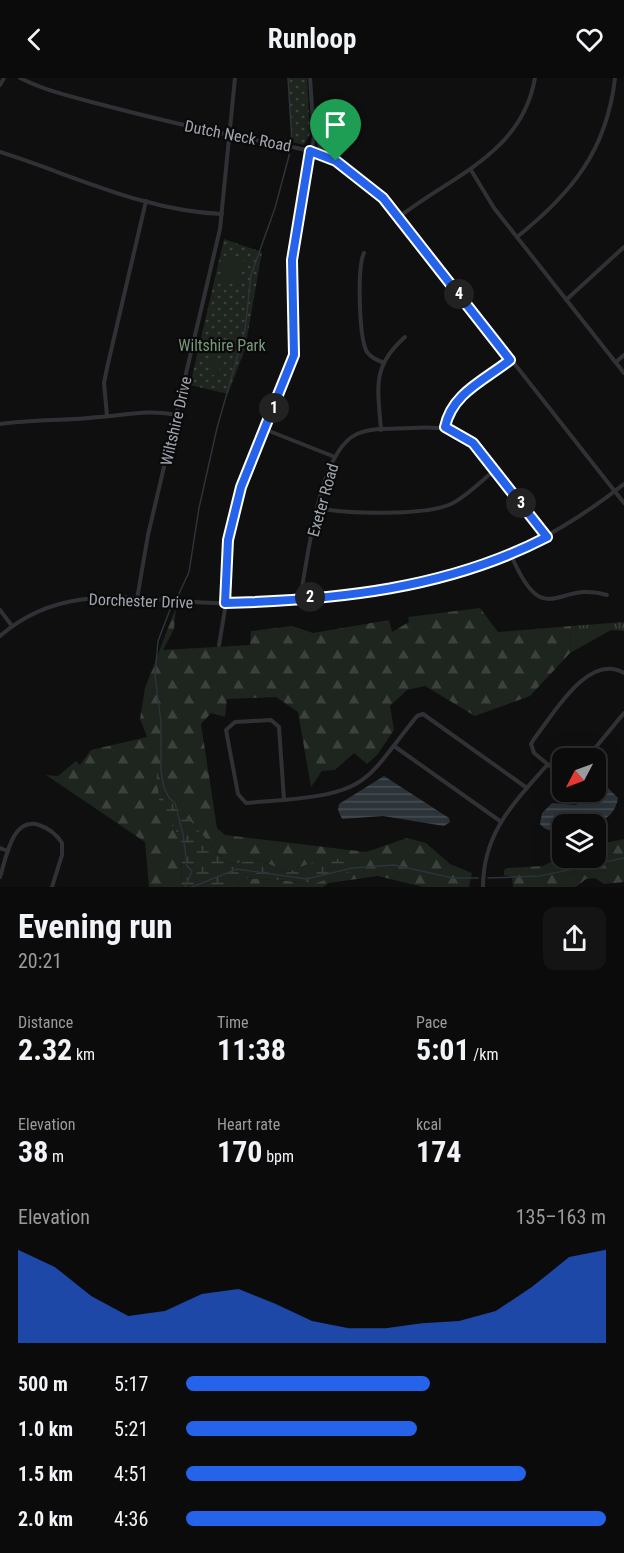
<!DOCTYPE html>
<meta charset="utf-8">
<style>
:root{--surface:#0b0b0c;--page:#141415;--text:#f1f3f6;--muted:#9a9b9d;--line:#2b2b2d;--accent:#2563eb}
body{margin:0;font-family:"Roboto Condensed",sans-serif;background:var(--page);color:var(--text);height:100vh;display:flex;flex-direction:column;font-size:22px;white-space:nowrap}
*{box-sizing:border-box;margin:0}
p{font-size:20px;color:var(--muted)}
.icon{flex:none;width:33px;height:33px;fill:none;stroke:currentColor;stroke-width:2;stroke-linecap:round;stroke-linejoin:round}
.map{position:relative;height:809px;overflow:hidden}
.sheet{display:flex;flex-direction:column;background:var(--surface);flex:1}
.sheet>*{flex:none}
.needle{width:39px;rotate:229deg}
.fabs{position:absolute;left:552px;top:670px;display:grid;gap:12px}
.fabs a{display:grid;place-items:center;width:54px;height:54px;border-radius:12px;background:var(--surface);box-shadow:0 6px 24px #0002,0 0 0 2px var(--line);font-size:30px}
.pin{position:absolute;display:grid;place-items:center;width:51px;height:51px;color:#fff;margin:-62px -26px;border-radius:50% 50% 50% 0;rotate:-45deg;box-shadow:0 0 6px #0007}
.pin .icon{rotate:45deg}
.km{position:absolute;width:30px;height:30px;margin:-15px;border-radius:50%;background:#222;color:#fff;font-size:16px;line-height:30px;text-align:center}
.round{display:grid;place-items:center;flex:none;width:63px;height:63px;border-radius:12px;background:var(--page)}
.summary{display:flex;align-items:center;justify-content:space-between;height:102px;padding:0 18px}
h1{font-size:33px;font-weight:700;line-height:45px}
.stats{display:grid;grid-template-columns:repeat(3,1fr);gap:9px;height:102px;padding:6px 18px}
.stats div{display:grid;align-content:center}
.stats b{font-size:30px;font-weight:700}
.stats small{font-size:16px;font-weight:400}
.stats p{font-size:16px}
.chart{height:168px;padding:12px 18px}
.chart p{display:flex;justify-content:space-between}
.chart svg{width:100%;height:108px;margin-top:6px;fill:var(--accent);opacity:.7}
ul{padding:0 18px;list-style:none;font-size:20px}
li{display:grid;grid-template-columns:96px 72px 1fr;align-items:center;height:45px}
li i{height:15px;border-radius:8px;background:var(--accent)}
header{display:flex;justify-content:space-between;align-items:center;height:78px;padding:0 18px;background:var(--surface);font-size:27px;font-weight:700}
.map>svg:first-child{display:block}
.grass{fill:url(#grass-tufts)}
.forest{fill:url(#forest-firs)}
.wetland{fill:url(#wetland-marsh)}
.park{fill:url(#park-dots)}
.pitch{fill:#1e241e}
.water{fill:url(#water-rules)}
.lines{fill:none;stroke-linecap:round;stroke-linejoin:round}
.stream{stroke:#2c3339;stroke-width:1.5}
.minor{stroke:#303135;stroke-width:4}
.route-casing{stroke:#fff;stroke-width:12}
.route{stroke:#2563eb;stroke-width:8}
.labels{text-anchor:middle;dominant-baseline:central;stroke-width:4.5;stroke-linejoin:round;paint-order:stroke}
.street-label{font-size:16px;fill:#a2a6af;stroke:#0a0a0b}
.park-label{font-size:16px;fill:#7a997b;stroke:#0a0a0b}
</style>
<header><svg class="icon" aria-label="back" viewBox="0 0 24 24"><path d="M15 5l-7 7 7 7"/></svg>Runloop<svg class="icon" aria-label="heart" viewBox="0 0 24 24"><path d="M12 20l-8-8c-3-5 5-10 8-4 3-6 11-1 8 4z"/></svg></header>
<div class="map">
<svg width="624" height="809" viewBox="0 0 624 809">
<defs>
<pattern id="grass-tufts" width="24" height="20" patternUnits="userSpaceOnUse" patternTransform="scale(1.5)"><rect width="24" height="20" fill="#1e241e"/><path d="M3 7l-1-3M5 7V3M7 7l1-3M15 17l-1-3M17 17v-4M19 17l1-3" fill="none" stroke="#3c413c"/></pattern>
<pattern id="forest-firs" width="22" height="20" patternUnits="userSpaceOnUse" patternTransform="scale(1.5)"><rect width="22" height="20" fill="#1e241e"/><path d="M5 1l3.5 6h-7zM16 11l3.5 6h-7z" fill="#3c413c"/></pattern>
<pattern id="wetland-marsh" width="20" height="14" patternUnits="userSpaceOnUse" patternTransform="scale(1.5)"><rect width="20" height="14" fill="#1e241e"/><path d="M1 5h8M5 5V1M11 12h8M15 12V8" fill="none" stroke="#3c413c"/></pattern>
<pattern id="park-dots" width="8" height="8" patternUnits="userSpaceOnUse" patternTransform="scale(1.5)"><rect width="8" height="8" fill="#1e241e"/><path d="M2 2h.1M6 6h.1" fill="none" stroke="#3c413c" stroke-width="1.8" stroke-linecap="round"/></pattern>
<pattern id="water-rules" width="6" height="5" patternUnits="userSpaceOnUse" patternTransform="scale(1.5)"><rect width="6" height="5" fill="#2c3339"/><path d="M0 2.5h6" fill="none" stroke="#474e53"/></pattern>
</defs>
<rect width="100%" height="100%" fill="#0f0f10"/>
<path class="grass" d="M624 544V553L611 552 570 575 571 548Z"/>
<g class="forest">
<path d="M176 529 174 551 163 572 250 567 251 553 292 548 313 555 389 542 392 554 409 544 408 539 480 530 498 554 571 548 570 575 530 618 475 638 425 608 407 612 390 628 394 652 377 677 367 686 354 675 335 692 322 693 311 709 298 634 276 619 227 621 225 639 211 635 201 646 217 750 225 757 366 774 407 760 426 765 450 786 472 795 469 809H423L378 798 329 805 323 809H236L242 800 316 805V783L288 794 259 782 228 786 185 737 179 718 172 724 182 773 181 809H149L145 764 46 697 58 698 76 683 80 687 91 672 147 659 140 641 145 610Z"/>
<path d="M624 761V804L604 806 595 800 586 801 576 809H513L512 799 504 797V792L508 790 543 788 551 784 556 764 562 765V780H571L577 789 596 780V767Z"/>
</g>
<path class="wetland" d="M156 693 172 723 179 717 185 737 228 786 259 782 288 794 316 783 356 779 350 794 316 805 242 800 236 809H181L182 773 175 749 167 746 160 729Z"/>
<g class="park">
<path d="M288 0H307L310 56 304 67 292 64Z"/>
<path d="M224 161 262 174 245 271 228 316 190 307Z"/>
</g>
<g class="pitch">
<path d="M226 177 244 182 240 207 219 202Z"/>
<path d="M212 280 222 282 218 298 208 296Z"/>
</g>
<g class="water">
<path d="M384 698 449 740 450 744 444 748 383 738 342 741 338 732 339 726Z"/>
<path d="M606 708 618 720C613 749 585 747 562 747V752C552 753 547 754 540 746L542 735 552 725 576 727Z"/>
</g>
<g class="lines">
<g class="stream">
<path d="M288 0 292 64"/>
<path d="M178 518 189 494 199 430 217 350 245 252 251 197 275 130 290 74"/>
<path d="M171 529 158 563 155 597 161 644V694L164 709 169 720 175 725 183 756 187 788 192 793 185 809"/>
<path d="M488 800 540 798 624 780"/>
<path d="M192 809 237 791 307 801 352 790 394 787 453 800H478"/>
</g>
<g class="minor">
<path d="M20 0C48 14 77 20 107 28 153 40 199 51 245 60 271 66 300 68 325 78 354 91 378 115 399 139L624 425"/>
<path d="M0 7 4 0"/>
<path d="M316 58 323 76"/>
<path d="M0 74C73 97 144 133 222 136"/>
<path d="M471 92 494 130 624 295"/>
<path d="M399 139C453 97 522 75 535 0"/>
<path d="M517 159C572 115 607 72 615 0"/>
<path d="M364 175C357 189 359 261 367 274 371 279 376 282 382 284"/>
<path d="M566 222 624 169"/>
<path d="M616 284 624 277"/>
<path d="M107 338 104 305 107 290 146 123"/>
<path d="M0 346C33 341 66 343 99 339 126 337 150 331 178 337"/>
<path d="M445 349C453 315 485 302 510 282"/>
<path d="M264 351 335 379"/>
<path d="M381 352C378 310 371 289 405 259"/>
<path d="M318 430C347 436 424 438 451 426 467 418 481 403 495 392"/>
<path d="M511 477C545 556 557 501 607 517"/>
<path d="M300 520C308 482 318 373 357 356 373 349 394 351 411 350 438 348 459 349 478 370L547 459"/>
<path d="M137 521 148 457 220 151 235 0"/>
<path d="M0 532 12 548"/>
<path d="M0 558C72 495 156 529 241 525 393 518 501 503 624 406"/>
<path d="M219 567 225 531 226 479 236 428 247 391 287 300 294 277 291 192 314 59 310 0"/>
<path d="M271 642 279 649 284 722 246 725 238 716 226 652 235 644Z"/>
<path d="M394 668 500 743"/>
<path d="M586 681 624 635"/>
<path d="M562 698 534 675 531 666 534 661C553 637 588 574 624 595"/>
<path d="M284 722C371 714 366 701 417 638L423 636 527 710"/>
<path d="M0 770 8 773"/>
<path d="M0 799C6 781 12 738 39 747 48 750 57 757 62 765V777L52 809"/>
<path d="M483 809C483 754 514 725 548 686"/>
</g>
</g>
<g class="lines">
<g class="route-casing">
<path id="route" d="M310 73 336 83 383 120 510 282C485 302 452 315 445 349L473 365 547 459C447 511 336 522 225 525L228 462 241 409 294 277 292 182Z"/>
</g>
<use href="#route" class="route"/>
</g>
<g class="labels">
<g class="street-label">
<text transform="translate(238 58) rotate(11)">Dutch Neck Road</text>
<text transform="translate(176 343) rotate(-77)">Wiltshire Drive</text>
<text transform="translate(323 422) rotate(-74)">Exeter Road</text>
<text transform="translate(141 523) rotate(2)">Dorchester Drive</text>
</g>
<g class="park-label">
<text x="222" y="267">Wiltshire Park</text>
</g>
</g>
</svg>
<div class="fabs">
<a><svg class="needle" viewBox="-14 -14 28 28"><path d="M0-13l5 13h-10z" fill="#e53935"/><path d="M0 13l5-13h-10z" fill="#9a9b9d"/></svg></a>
<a><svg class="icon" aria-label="layers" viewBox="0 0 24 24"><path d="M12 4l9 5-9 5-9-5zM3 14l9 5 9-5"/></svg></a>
</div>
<div class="pin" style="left:336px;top:83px;background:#1e9e55"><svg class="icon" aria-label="arrive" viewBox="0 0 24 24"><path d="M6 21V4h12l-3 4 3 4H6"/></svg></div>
<b class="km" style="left:274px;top:330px">1</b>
<b class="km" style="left:310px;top:519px">2</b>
<b class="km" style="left:521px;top:425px">3</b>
<b class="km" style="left:459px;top:216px">4</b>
</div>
<section class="sheet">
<div class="summary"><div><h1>Evening run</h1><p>20:21</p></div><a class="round"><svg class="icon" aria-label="share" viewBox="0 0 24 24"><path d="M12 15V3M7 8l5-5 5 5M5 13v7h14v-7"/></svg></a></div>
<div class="stats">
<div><p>Distance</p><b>2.32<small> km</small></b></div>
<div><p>Time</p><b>11:38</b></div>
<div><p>Pace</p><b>5:01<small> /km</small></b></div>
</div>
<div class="stats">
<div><p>Elevation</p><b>38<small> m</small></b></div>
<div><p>Heart rate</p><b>170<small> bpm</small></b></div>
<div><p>kcal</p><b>174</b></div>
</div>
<div class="chart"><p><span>Elevation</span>135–163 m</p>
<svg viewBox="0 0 160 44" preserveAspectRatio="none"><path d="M0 44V6L10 13L20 25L30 33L40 31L50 24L60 22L70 28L80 35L90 38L100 38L110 36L120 35L130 31L140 21L150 9L160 6V44z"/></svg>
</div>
<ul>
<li><b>500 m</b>5:17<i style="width:58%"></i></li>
<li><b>1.0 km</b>5:21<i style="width:55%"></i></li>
<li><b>1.5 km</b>4:51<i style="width:81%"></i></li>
<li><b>2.0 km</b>4:36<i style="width:100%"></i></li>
</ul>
</section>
